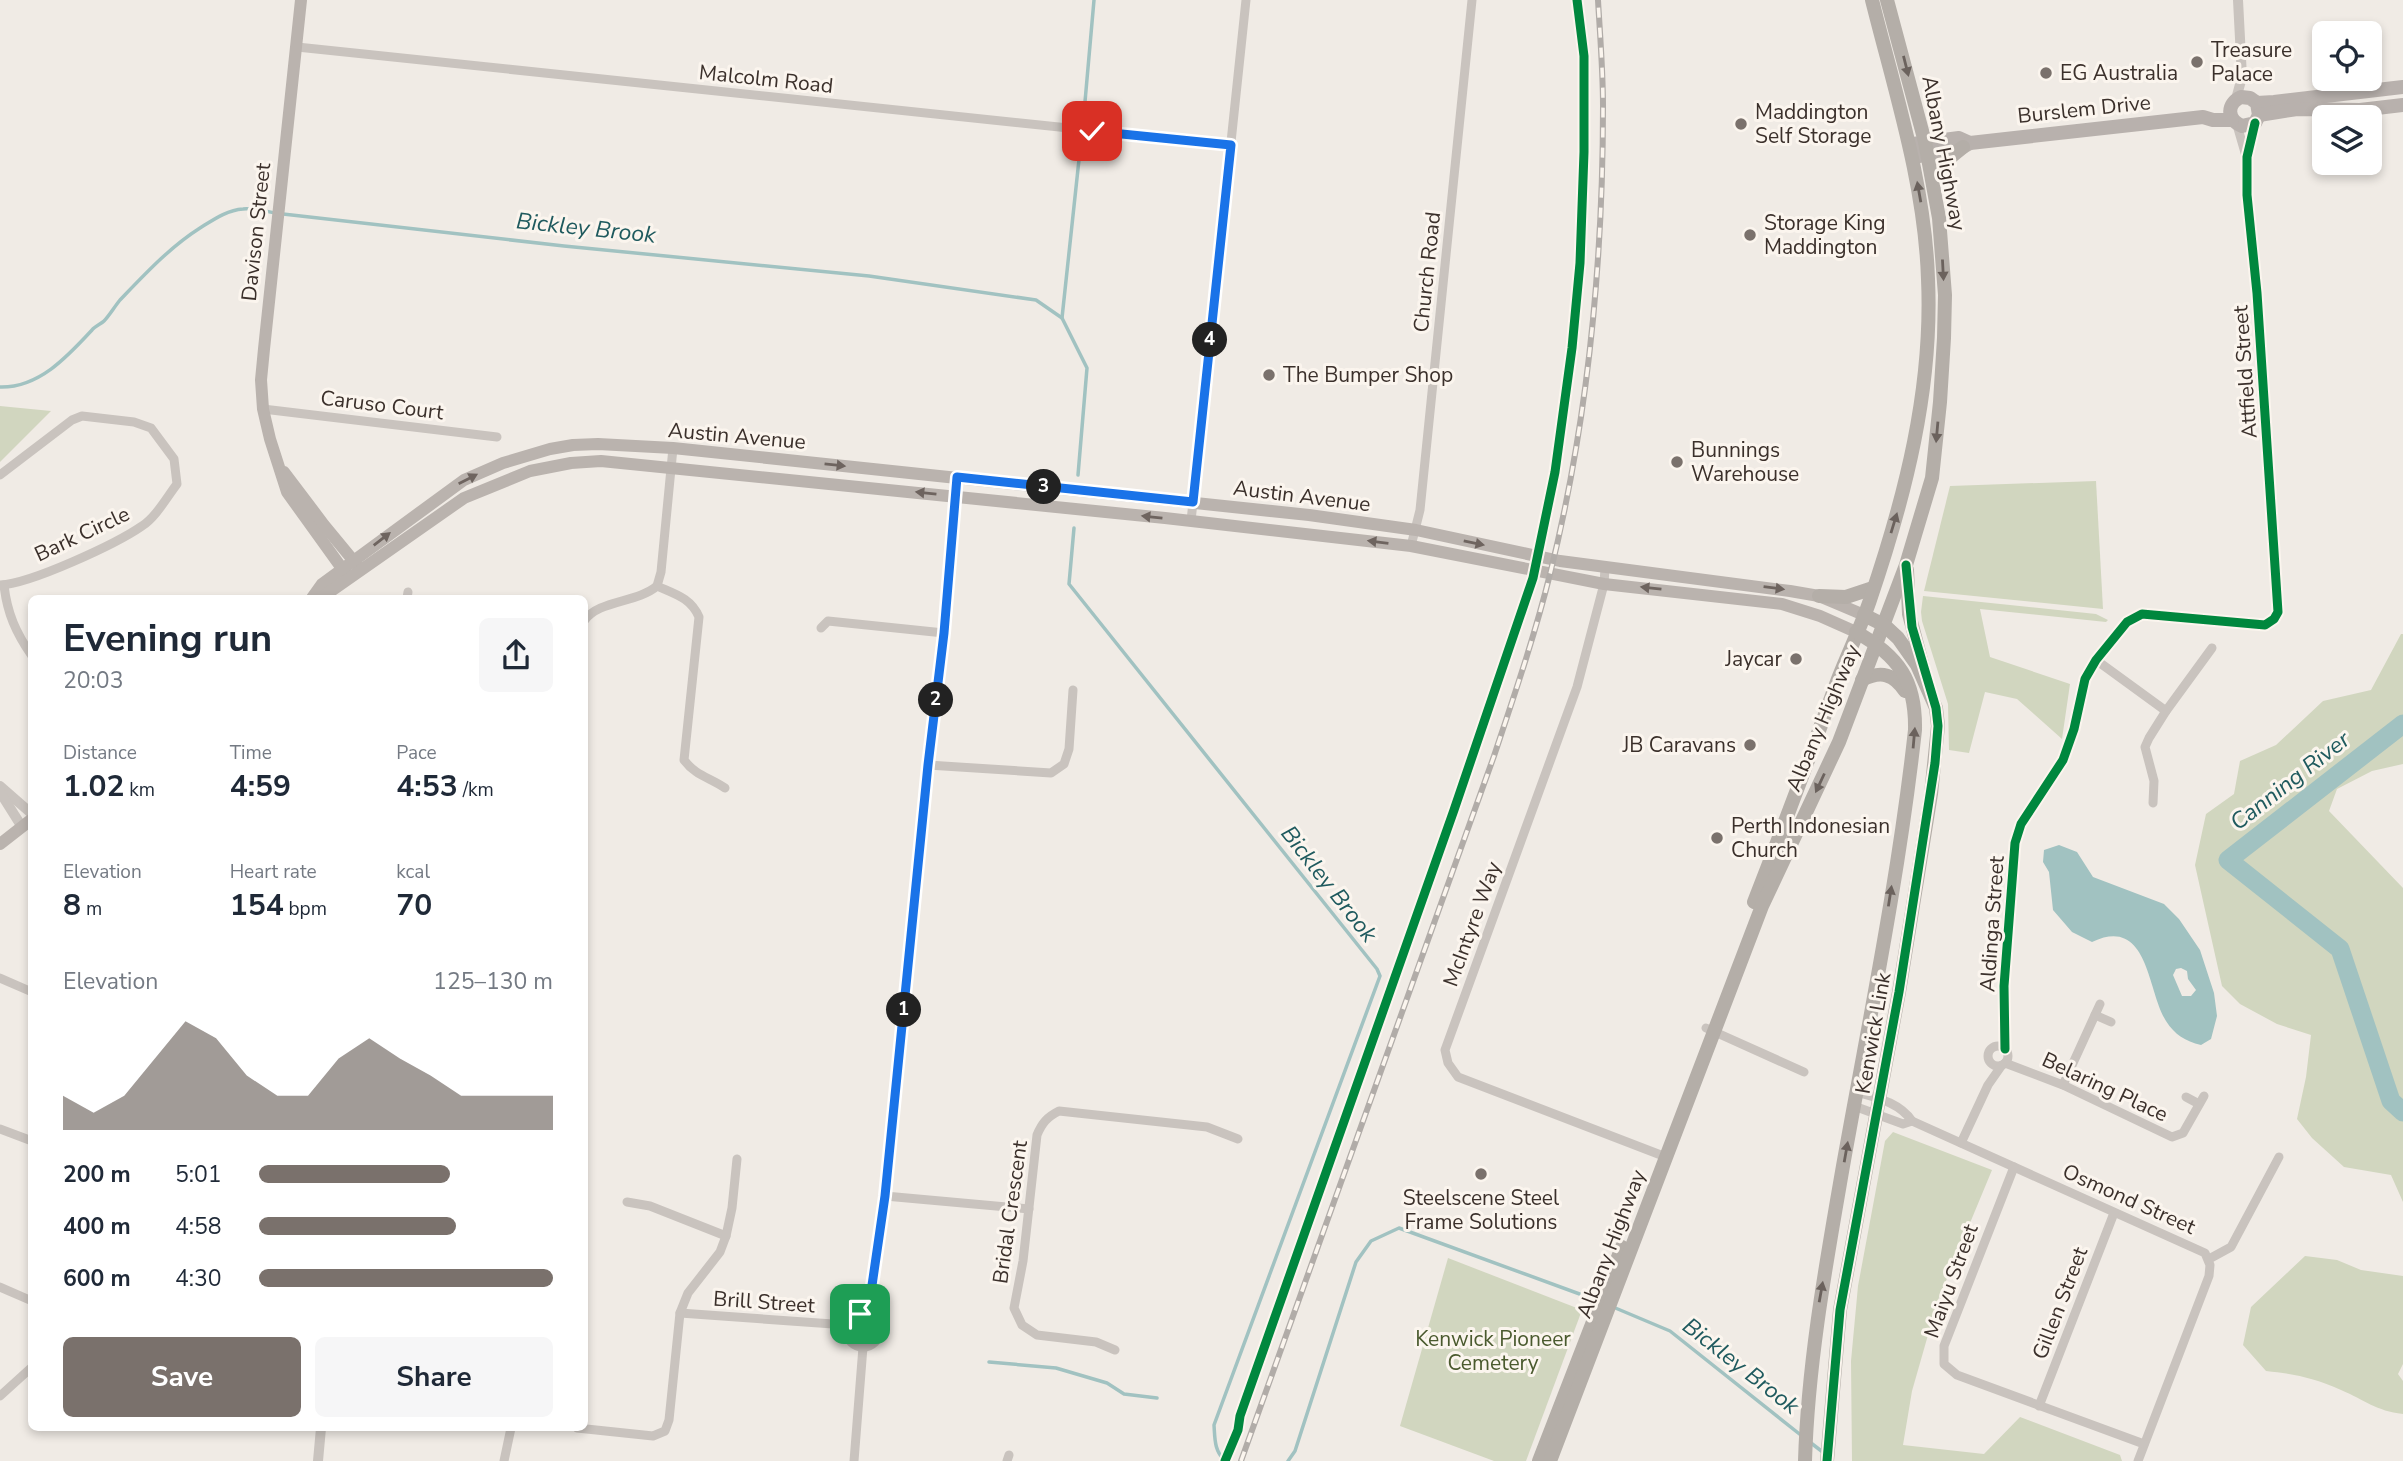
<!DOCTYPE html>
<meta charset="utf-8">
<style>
:root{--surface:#fff;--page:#f6f6f7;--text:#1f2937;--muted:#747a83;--accent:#7a716c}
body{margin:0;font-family:"Nunito Sans",sans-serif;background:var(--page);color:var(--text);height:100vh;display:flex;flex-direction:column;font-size:26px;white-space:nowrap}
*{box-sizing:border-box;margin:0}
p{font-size:23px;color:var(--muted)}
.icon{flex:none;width:38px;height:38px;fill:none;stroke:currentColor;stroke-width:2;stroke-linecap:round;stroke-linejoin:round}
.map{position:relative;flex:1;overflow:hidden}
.drawer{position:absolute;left:28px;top:595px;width:560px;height:836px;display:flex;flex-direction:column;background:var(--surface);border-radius:10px;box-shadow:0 4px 10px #0003}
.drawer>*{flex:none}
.fabs{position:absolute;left:2312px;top:21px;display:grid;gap:14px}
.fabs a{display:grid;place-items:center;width:70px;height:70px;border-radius:10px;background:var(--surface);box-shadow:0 4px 10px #0003;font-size:35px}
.pin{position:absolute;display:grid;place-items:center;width:60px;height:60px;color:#fff;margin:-30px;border-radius:14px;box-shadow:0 4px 10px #0006}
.km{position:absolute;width:35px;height:35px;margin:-18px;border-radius:50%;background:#222;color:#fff;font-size:19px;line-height:35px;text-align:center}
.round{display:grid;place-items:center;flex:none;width:74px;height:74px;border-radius:10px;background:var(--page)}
.headline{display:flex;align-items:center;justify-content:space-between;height:119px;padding:0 35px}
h1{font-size:38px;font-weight:700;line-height:52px}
.stats{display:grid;grid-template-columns:repeat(3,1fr);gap:10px;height:119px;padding:7px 35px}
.stats div{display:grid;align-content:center}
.stats b{font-size:30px;font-weight:700}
.stats small{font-size:19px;font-weight:400}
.stats p{font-size:19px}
.chart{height:196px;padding:14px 35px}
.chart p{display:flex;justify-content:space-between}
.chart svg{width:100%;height:126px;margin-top:7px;fill:var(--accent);opacity:.7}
.button{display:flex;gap:14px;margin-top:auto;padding:14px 35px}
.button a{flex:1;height:80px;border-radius:10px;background:var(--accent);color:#fff;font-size:28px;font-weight:700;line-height:80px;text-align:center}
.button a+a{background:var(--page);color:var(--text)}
ul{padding:0 35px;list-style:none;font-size:23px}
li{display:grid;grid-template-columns:112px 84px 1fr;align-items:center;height:52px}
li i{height:18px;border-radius:9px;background:var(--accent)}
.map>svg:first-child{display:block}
.green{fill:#d1d6bf}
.water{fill:#a1c2c1;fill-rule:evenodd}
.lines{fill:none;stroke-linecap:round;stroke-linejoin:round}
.stream{stroke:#a1c2c1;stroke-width:3.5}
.river{stroke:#a1c2c1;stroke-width:19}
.minor{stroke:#c9c3be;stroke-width:9}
.tertiary{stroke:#c9c3be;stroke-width:10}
.secondary{stroke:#bab3ae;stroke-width:12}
.primary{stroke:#b8b1ad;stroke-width:14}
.trunk{stroke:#b4aea8;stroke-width:14}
.rail-casing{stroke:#b1aca8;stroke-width:6}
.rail{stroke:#fbf5ee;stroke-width:3.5;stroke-dasharray:10;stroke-linecap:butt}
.cycleway-casing{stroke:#fbf5ee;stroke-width:13}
.cycleway{stroke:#00873e;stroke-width:9}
.oneway{fill:#6b625d}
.oneway2{fill:#6e645f}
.route-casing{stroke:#fff;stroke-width:14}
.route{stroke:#1a73e8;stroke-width:9}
.poi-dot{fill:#7a716c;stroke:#fbf5ee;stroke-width:2.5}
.labels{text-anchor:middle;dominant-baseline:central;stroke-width:6;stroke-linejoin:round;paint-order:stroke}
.poi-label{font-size:21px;fill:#3b302b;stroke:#fbf5ee;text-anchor:start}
.street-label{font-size:21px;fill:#3b302b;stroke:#fbf5ee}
.park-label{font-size:21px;fill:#4a5a2e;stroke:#fbf5ee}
.water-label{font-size:23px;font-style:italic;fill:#1f5a5e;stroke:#fbf5ee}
</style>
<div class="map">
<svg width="2403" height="1461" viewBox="0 0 2403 1461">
<rect width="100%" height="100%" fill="#f0ebe5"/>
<g class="green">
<path d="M0 406 51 411 0 462Z"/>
<path d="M2096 481 2103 609 1924 591 1950 486Z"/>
<path d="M1923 596 2096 614 2108 620 2106 622 1980 609 1990 657 2070 684 2062 739 2017 699 1985 692 1969 753 1949 750 1948 704 1922 621 1921 612Z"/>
<path d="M2401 634H2403V764L2372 771 2337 789 2329 811 2403 888V1202L2391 1175 2344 1167 2312 1138 2297 1119 2306 1077 2311 1035 2277 1024 2240 1004 2222 986 2195 865 2206 814 2234 794 2240 761 2276 745 2323 701 2371 690Z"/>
<path d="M1893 1132 1992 1170 1938 1300 1912 1391 1903 1445 1984 1454 2020 1417 2120 1455 2122 1461H1852L1851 1361 1858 1286 1885 1141Z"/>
<path d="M2305 1256 2337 1260 2361 1270 2403 1276V1364L2398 1374 2403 1381V1414C2376 1411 2365 1400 2341 1390 2314 1378 2295 1374 2266 1371L2243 1345 2251 1307Z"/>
<path d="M1448 1258 1582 1310 1526 1461H1494L1400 1426Z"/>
</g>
<path class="water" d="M2059 845 2077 852 2093 877 2164 904 2179 919 2200 950 2214 993 2217 1016 2211 1039 2201 1045C2185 1041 2175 1035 2166 1021 2147 991 2149 915 2092 942L2072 932 2053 910 2049 872 2043 862 2044 850ZM2181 968 2187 971 2188 979 2196 990 2191 996H2182L2173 975 2176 969Z"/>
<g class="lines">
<g class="stream">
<path d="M283 214 564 246 869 276 1036 300 1062 318 1087 368 1078 475"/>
<path d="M1062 318 1084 113 1094 0"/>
<path d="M0 387C39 388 68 356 92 330 95 326 101 324 104 321 109 316 115 306 120 300 145 274 170 247 200 228 213 220 227 210 243 209 253 208 265 211 275 213"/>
<path d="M1074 528 1069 584 1377 969 1380 976 1214 1425C1215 1439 1214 1450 1225 1461"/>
<path d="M1613 1307 1670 1331 1802 1436"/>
<path d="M989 1362 1056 1368 1107 1383 1124 1394 1157 1398"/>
<path d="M1811 1443 1824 1453"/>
<path d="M1288 1461 1295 1451 1356 1262 1371 1241 1399 1228 1596 1300"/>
</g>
<path class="river" d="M2403 724 2228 860 2340 949 2391 1101 2403 1112"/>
<g class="minor">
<path d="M297 47 1231 145"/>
<path d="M2237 125 2246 156"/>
<path d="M263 409 497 437"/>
<path d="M673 448 661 572 657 586C675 594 691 598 699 617L684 760C696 776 709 777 725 788"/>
<path d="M0 475 72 420 82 416 134 422 151 428 174 459 177 484C167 497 156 517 142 526 116 544 30 584 0 585"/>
<path d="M1191 521 1246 0"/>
<path d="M1411 546 1420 510 1472 0"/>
<path d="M1605 568 1604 584 1577 687 1445 1050 1448 1063 1458 1077 1666 1157"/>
<path d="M4 585C7 613 16 633 32 656"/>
<path d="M407 598 408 592"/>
<path d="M584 621C598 600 637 603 657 586"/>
<path d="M821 628 828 621 944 633"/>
<path d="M2096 660 2166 711"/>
<path d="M928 765 1051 773 1064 764 1069 749 1073 690"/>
<path d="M2153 803 2154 781 2145 747 2149 738 2166 711 2212 648"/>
<path d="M0 978 32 992"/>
<path d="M2095 1015 2111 1022"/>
<path d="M1706 1028 1804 1072"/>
<circle cx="1998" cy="1056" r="10"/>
<path d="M2005 1049 2004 986 2015 843 2021 824 2063 760 2074 729 2085 679 2096 660 2127 622 2142 614 2265 625 2274 619 2278 612 2257 293 2247 195V157L2255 123"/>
<path d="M2005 1063 2063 1085 2172 1137 2183 1133 2204 1096"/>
<path d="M2063 1085 2100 1004"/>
<path d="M1856 1092C1877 1098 1899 1102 1912 1121L2205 1253 2210 1265 2209 1276 2138 1461"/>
<path d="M2186 1097 2199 1104"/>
<path d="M1854 1106 1903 1124 1912 1121"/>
<path d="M0 1129 32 1141"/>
<path d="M1961 1143 1988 1085 2002 1065"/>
<path d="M2014 1167 1944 1346V1364L1957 1375 2144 1444"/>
<path d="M885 1196 1029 1209"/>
<path d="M627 1202 650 1206 726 1236"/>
<path d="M2209 1259 2231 1247 2279 1157"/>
<path d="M0 1287 32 1301"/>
<path d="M680 1313 847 1325"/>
<circle cx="863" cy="1330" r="17"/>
<path d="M867 1314 885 1196 928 765 944 633 957 477"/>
<path d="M1115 1350 1096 1342 1037 1335 1022 1325 1014 1308 1023 1261 1037 1135C1042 1123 1047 1117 1059 1111L1207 1127 1238 1139"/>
<path d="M0 1396 32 1367"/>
<path d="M2039 1406 2114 1213"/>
<path d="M577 1428 653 1436 665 1431 669 1420 680 1313 688 1293 720 1252 726 1236 732 1208 737 1159"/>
<path d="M504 1461 511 1428"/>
<path d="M854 1461 863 1347"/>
<path d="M1007 1461 1009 1455"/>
</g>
<g class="tertiary">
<path d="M2236 99 2242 77 2238 0"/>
<path d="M0 786 32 814"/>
<path d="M0 792 22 827"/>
<path d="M318 1461 321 1428"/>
</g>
<g class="secondary">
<path d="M301 0 264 349 261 380 263 409 270 439 287 492 346 574"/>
<path d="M284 472 324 525 357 565"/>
<path d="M312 598 322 584 464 480 503 463 550 449 573 445 598 444 673 448 1309 515 1416 530 1560 561 1790 591 1819 596 1864 615"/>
<path d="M321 598 464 498 530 471 571 463 601 461 1165 518 1411 546 1604 584 1782 604 1820 616 1856 632"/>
<path d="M0 844 32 819"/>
</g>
<g class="primary">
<path d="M2257 103 2259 115 2255 123 2242 126C2227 120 2226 104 2241 97L2250 98 2257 103 2274 102 2403 87"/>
<path d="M2259 115 2297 109 2360 110 2403 105"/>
<path d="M1913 144 1959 138 1970 143"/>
<path d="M1915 157 1963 147 1970 143 2203 117 2213 120H2232"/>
</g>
<g class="trunk">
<path d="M1933 181 1942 164 1963 147"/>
<path d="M1907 570 1909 614 1923 667"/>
<path d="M1819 596 1846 597 1873 588"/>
<path d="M1862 680C1881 670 1894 674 1905 691"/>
<path d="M1754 902C1783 828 1811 753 1838 679 1848 653 1861 627 1870 600 1905 497 1933 389 1928 279 1925 184 1895 92 1872 0"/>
<path d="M1539 1461 1622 1247"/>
<path d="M1550 1461 1762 906 1839 742 1906 565 1932 478 1940 402 1944 338 1945 295 1939 218 1925 142 1887 0"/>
<path d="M1805 1461C1808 1362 1826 1264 1843 1166 1869 1021 1899 876 1915 730 1916 681 1899 656 1856 632"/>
<path d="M1827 1461 1840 1310 1899 992 1931 794 1938 726 1936 708 1917 665 1898 638 1884 625 1864 615"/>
</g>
<g class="rail-casing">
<path id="rail" d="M1241 1461 1494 756C1514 696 1535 635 1550 574 1588 421 1603 262 1603 106 1603 71 1600 35 1598 0"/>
</g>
<use href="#rail" class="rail"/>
<g class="cycleway-casing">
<g id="cycleway">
<path d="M2005 1049 2004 986 2015 843 2021 824 2063 760 2074 729 2085 679 2096 660 2127 622 2142 614 2265 625 2274 619 2278 612 2257 293 2247 195V157L2255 123"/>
<path d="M1225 1461 1238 1430 1240 1416 1454 810 1533 578 1555 472 1572 348 1580 263 1584 152V56L1577 0"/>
<path d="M1827 1461 1840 1310 1899 992 1935 763 1938 726 1936 708 1912 627 1906 565"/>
</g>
</g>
<use href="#cycleway" class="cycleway"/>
</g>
<defs><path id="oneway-solid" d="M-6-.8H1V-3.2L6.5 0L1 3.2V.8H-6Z" transform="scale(1.75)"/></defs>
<g class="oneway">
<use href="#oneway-solid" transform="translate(1906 66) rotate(76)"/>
<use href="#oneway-solid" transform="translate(1919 192) rotate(-100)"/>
<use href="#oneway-solid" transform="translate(1943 270) rotate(87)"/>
<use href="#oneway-solid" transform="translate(1937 432) rotate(95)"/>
<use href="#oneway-solid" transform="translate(1894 523) rotate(-73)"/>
<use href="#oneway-solid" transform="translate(1914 738) rotate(-85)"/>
<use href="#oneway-solid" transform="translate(1820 783) rotate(115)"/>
<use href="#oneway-solid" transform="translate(1890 896) rotate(-81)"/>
<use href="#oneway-solid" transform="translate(1846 1152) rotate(-80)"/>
<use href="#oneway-solid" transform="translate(1821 1292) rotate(-80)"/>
</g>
<g class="oneway2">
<use href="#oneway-solid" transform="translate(835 465) rotate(6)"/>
<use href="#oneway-solid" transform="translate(468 479) rotate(-27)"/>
<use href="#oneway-solid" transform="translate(926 493) rotate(-174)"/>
<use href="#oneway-solid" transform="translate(1152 517) rotate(-174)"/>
<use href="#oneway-solid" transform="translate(382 539) rotate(-38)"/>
<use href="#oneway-solid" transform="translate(1378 542) rotate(-173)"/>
<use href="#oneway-solid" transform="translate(1474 543) rotate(12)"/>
<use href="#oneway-solid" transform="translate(1651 588) rotate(-174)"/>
<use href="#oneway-solid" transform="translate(1774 588) rotate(7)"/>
</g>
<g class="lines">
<g class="route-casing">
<path id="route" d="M860 1314H867L870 1299 885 1196 928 765 944 633 957 477 1193 502 1231 145 1092 131"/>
</g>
<use href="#route" class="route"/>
</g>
<g class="poi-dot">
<circle cx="2197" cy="62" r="7"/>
<circle cx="2046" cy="73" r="7"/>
<circle cx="1741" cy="124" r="7"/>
<circle cx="1750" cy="235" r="7"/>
<circle cx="1269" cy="375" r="7"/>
<circle cx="1677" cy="462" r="7"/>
<circle cx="1796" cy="659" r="7"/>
<circle cx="1750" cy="745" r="7"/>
<circle cx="1717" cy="838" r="7"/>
<circle cx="1481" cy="1174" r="7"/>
</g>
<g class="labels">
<g class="poi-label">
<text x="2211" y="50">Treasure<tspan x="2211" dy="24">Palace</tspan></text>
<text x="2060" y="73">EG Australia</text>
<text x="1755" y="112">Maddington<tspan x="1755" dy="24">Self Storage</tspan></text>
<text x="1764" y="223">Storage King<tspan x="1764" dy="24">Maddington</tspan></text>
<text x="1283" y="375">The Bumper Shop</text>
<text x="1691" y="450">Bunnings<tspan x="1691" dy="24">Warehouse</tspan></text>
<text x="1782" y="659" text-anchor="end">Jaycar</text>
<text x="1736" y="745" text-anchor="end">JB Caravans</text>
<text x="1731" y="826">Perth Indonesian<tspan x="1731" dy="24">Church</tspan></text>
<text x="1481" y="1198" text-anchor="middle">Steelscene Steel<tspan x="1481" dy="24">Frame Solutions</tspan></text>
</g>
<g class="street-label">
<text transform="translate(766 79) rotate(6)">Malcolm Road</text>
<text transform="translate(2084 109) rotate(-6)">Burslem Drive</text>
<text transform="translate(1944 153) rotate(79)">Albany Highway</text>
<text transform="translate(256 232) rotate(-84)">Davison Street</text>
<text transform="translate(1427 272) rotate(-84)">Church Road</text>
<text transform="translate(2245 372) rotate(-94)">Attfield Street</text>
<text transform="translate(382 405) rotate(7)">Caruso Court</text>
<text transform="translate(737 436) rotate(5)">Austin Avenue</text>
<text transform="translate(1302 496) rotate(7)">Austin Avenue</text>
<text transform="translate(82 534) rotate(-25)">Bark Circle</text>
<text transform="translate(1823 718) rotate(-67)">Albany Highway</text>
<text transform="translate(1472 924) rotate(-70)">McIntyre Way</text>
<text transform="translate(1992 924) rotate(-86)">Aldinga Street</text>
<text transform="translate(1873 1033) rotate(-80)">Kenwick Link</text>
<text transform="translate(2105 1087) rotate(25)">Belaring Place</text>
<text transform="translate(2129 1199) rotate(24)">Osmond Street</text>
<text transform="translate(1010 1212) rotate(-82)">Bridal Crescent</text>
<text transform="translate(1611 1244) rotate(-69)">Albany Highway</text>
<text transform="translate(1951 1281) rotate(-70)">Maiyu Street</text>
<text transform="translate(764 1302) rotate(4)">Brill Street</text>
<text transform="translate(2060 1303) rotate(-69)">Gillen Street</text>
</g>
<g class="park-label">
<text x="1493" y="1339">Kenwick Pioneer<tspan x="1493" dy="24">Cemetery</tspan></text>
</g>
<g class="water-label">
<text transform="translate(586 228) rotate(6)">Bickley Brook</text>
<text transform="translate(2290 781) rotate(-38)">Canning River</text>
<text transform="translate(1329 884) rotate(52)">Bickley Brook</text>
<text transform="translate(1741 1366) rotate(38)">Bickley Brook</text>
</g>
</g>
</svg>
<div class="fabs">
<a><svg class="icon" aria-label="locate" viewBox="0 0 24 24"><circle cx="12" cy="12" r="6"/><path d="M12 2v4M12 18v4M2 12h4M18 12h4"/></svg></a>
<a><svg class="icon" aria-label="layers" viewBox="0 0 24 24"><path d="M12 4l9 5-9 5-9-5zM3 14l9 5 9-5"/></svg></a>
</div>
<div class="pin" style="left:860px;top:1314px;background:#1e9e55"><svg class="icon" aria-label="arrive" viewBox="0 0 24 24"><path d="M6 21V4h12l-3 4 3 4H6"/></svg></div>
<div class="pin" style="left:1092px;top:131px;background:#d93025"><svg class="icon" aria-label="check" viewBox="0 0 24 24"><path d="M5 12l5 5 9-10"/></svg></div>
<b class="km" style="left:904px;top:1010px">1</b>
<b class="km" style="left:936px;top:700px">2</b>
<b class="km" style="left:1044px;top:487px">3</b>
<b class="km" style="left:1210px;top:340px">4</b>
<section class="drawer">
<div class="headline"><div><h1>Evening run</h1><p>20:03</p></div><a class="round"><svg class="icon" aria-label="share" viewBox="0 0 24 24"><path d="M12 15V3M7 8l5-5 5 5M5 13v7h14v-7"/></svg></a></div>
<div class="stats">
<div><p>Distance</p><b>1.02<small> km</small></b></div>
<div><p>Time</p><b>4:59</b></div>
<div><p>Pace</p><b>4:53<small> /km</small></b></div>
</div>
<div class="stats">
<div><p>Elevation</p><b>8<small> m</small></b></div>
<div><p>Heart rate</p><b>154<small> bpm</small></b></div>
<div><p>kcal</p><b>70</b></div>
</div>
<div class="chart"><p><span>Elevation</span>125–130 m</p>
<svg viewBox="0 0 160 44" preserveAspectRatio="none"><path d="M0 44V32L10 38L20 32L30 19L40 6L50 12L60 25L70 32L80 32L90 19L100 12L110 19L120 25L130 32L140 32L150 32L160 32V44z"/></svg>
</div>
<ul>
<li><b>200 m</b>5:01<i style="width:65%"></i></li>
<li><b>400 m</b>4:58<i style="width:67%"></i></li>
<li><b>600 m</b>4:30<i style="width:100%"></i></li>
</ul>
<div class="button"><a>Save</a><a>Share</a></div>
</section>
</div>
